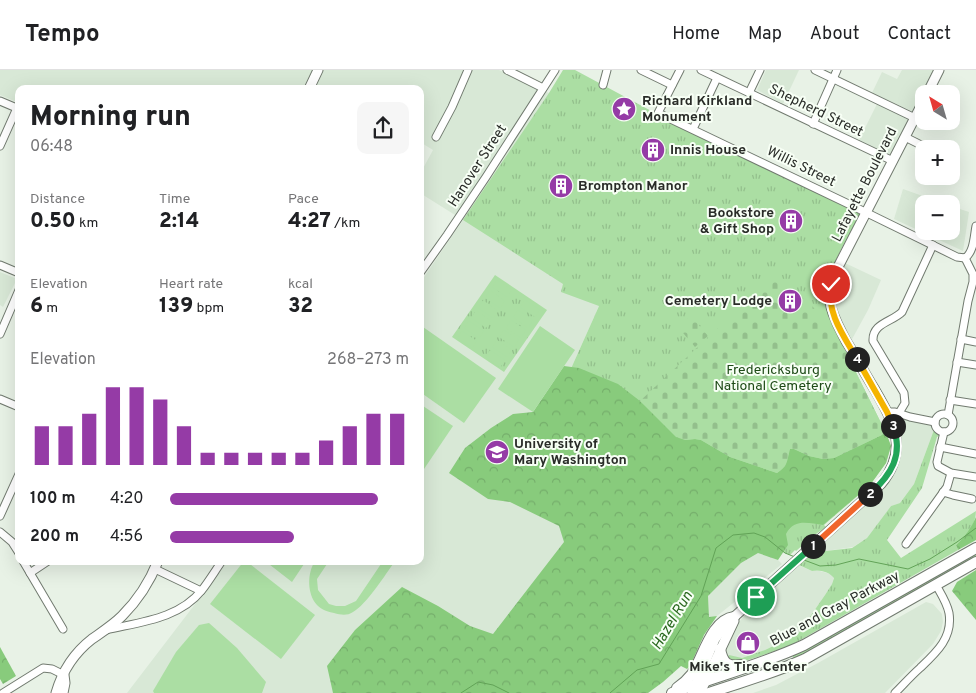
<!DOCTYPE html>
<meta charset="utf-8">
<style>
:root{--surface:#fff;--page:#f6f6f6;--text:#202124;--muted:#757577;--line:#e0e0e0;--accent:#953ba6}
body{margin:0;font-family:Overpass,sans-serif;background:var(--page);color:var(--text);height:100vh;display:flex;flex-direction:column;font-size:19px;white-space:nowrap}
*{box-sizing:border-box;margin:0}
p{font-size:16px;color:var(--muted)}
.icon{flex:none;width:28px;height:28px;fill:none;stroke:currentColor;stroke-width:2;stroke-linecap:round;stroke-linejoin:round}
.map{position:relative;flex:1;overflow:hidden}
.drawer{position:absolute;left:15px;top:15px;width:409px;height:480px;display:flex;flex-direction:column;background:var(--surface);border-radius:10px;box-shadow:0 5px 20px #0002}
.drawer>*{flex:none}
.needle{width:32px;rotate:323deg}
.tools{position:absolute;left:915px;top:15px;display:grid;gap:10px}
.tools a{display:grid;place-items:center;width:45px;height:45px;border-radius:10px;background:var(--surface);box-shadow:0 5px 20px #0002;font-size:25px}
.pin{position:absolute;display:grid;place-items:center;width:42px;height:42px;color:#fff;margin:-21px;border:2px solid #fff;border-radius:50%;box-shadow:0 1px 5px #0007}
.km{position:absolute;width:25px;height:25px;margin:-12px;border-radius:50%;background:#222;color:#fff;font-size:14px;line-height:25px;text-align:center}
.round{display:grid;place-items:center;flex:none;width:52px;height:52px;border-radius:10px;background:var(--page)}
.summary{display:flex;align-items:center;justify-content:space-between;height:85px;padding:0 15px}
h1{font-size:28px;font-weight:800;line-height:38px}
.metrics{display:grid;grid-template-columns:repeat(3,1fr);gap:8px;height:85px;padding:5px 15px}
.metrics div{display:grid;align-content:center}
.metrics b{font-size:21px;font-weight:800}
.metrics small{font-size:14px;font-weight:400}
.metrics p{font-size:14px}
.chart{height:140px;padding:10px 15px}
.chart p{display:flex;justify-content:space-between}
.chart svg{width:100%;height:90px;margin-top:5px;stroke:var(--accent);stroke-width:6}
ul{padding:0 15px;list-style:none;font-size:16px}
li{display:grid;grid-template-columns:80px 60px 1fr;align-items:center;height:38px}
li i{height:12px;border-radius:6px;background:var(--accent)}
header{display:flex;align-items:center;gap:30px;box-sizing:border-box;height:70px;padding:0 25px;background:var(--surface);border-bottom:1px solid var(--line)}
header strong{font-size:24px}
nav{display:flex;gap:28px;margin-inline-start:auto;font-size:18px}
.map>svg:first-child{display:block}
.built{fill:#d8e8d6}
.grass{fill:url(#grass-tufts)}
.forest{fill:url(#forest-crowns)}
.cemetery{fill:url(#cemetery-stones)}
.garden{fill:#abdea3}
.lines{fill:none;stroke-linecap:round;stroke-linejoin:round}
.stream{stroke:#62a357;stroke-width:1}
.minor-casing{stroke:#717a6f;stroke-width:9}
.major-casing{stroke:#717a6f;stroke-width:11}
.highway-casing{stroke:#717a6f;stroke-width:12}
.minor{stroke:#fff;stroke-width:7}
.major{stroke:#fff;stroke-width:9}
.highway{stroke:#fff;stroke-width:10}
.split-1-casing{stroke:#fff;stroke-width:10}
.split-2-casing{stroke:#fff;stroke-width:10}
.split-3-casing{stroke:#fff;stroke-width:10}
.split-4-casing{stroke:#fff;stroke-width:10}
.split-5-casing{stroke:#fff;stroke-width:10}
.split-1{stroke:#22a559;stroke-width:6}
.split-2{stroke:#f0652b;stroke-width:6}
.split-3{stroke:#22a559;stroke-width:6}
.split-4{stroke:#f5b400;stroke-width:6}
.split-5{stroke:#f5b400;stroke-width:6}
.labels{text-anchor:middle;dominant-baseline:central;stroke-width:4;stroke-linejoin:round;paint-order:stroke}
.poi-label{font-size:14px;font-weight:bold;fill:#292c28;stroke:#f7fff5;text-anchor:start}
.street-label{font-size:14px;fill:#292c28;stroke:#f7fff5}
.park-label{font-size:14px;fill:#1e4b17;stroke:#f7fff5}
.water-label{font-size:15px;font-style:italic;fill:#28681d;stroke:#f7fff5}
</style>
<header>
<strong>Tempo</strong>
<nav><a>Home</a><a>Map</a><a>About</a><a>Contact</a></nav>
</header>
<div class="map">
<svg width="976" height="623" viewBox="0 0 976 623">
<defs>
<pattern id="grass-tufts" width="24" height="20" patternUnits="userSpaceOnUse" patternTransform="scale(1.25)"><rect width="24" height="20" fill="#abdea3"/><path d="M3 7l-1-3M5 7V3M7 7l1-3M15 17l-1-3M17 17v-4M19 17l1-3" fill="none" stroke="#93bf8c"/></pattern>
<pattern id="forest-crowns" width="20" height="18" patternUnits="userSpaceOnUse" patternTransform="scale(1.25)"><rect width="20" height="18" fill="#88cb7c"/><path d="M2 6a3 3 0 1 1 6 0M12 15a3 3 0 1 1 6 0" fill="none" stroke="#75ae6b"/></pattern>
<pattern id="cemetery-stones" width="16" height="16" patternUnits="userSpaceOnUse" patternTransform="scale(1.25)"><rect width="16" height="16" fill="#abdea3"/><path d="M2 7V4a2 2 0 0 1 4 0v3zM10 15v-3a2 2 0 0 1 4 0v3z" fill="#93bf8c"/></pattern>
</defs>
<rect width="100%" height="100%" fill="#e8f2e6"/>
<g class="built">
<path d="M0 0H499L549 23 659 102 569 303 580 461 459 623H127L228 491H420V213L463 150 420 123V104L433 80 420 72V19H19V33L0 25Z"/>
<path d="M766 0H799L783 34 757 20Z"/>
<path d="M902 0H934L914 42 872 23 882 2 897 9Z"/>
<path d="M877 34 909 50 889 87 858 72Z"/>
<path d="M903 119 945 134H924V161H951V136L969 142 963 181 894 149Z"/>
<path d="M845 193 881 210 868 240 851 271 839 247 835 229 837 209Z"/>
<path d="M0 202 17 209 3 237 0 235Z"/>
<path d="M893 345 935 357 914 414 900 433 891 436 867 468 853 477 826 481 818 478 885 416 893 405 898 396 901 387 902 370 900 361Z"/>
<path d="M758 482 778 490 782 494 717 546 709 548 708 526 741 493Z"/>
<path d="M798 495 812 501 816 500 831 504 834 507 832 514 825 525 798 564 765 580 742 588 726 590 724 577 735 557 743 547 779 511Z"/>
<path d="M926 532 933 534 942 544 943 552 941 561 933 574 885 623H753L776 615 818 593Z"/>
</g>
<g class="grass">
<path d="M563 0H575L683 58 860 144C850 164 825 204 825 226 825 235 828 244 831 252L886 363 891 376 886 393 870 415 824 455 826 457 813 466 796 481 795 480 790 485 785 483 765 467 459 623 580 461 569 303 599 236 561 222 563 214 463 150 549 23Z"/>
<path d="M495 205 547 240 504 302 452 267Z"/>
<path d="M935 357 940 365 937 367 922 418 887 470 901 488 976 441C976 455 966 467 956 475L958 480 795 573 784 578 736 594 726 590 729 585 742 588 765 580 798 564 825 525 832 514 834 508C830 502 819 499 812 501L799 495 818 478 826 481 852 478 867 468 891 436 900 433 914 414Z"/>
<path d="M976 481V488L794 590 792 584Z"/>
</g>
<g class="forest">
<path d="M564 296 579 298 618 314 640 331 685 370 695 369 701 370 730 387 777 403 785 396 790 379H794L809 386 823 389 834 388 886 363 891 376 886 393 870 415 823 455C809 453 794 448 786 464L788 475 778 490 758 483 741 493 708 526 709 547 717 546 704 565 690 596 687 599 681 596 663 612 648 623H333L327 596 355 560 402 517 438 536 470 556 493 564 564 472 559 456 510 432 488 429 449 403 465 378 491 358 513 344 533 342Z"/>
<path d="M976 447V470L958 480 956 475C965 467 971 458 976 447Z"/>
<path d="M976 500V550L952 521 957 512Z"/>
<path d="M0 577 16 606 3 614 0 609Z"/>
</g>
<g class="cemetery">
<path d="M775 205 813 237 829 258 846 282 886 363 834 388 823 389 809 386 794 379H790C787 391 788 396 777 403L730 387 701 370 695 369 685 370 676 367 640 331Z"/>
<path d="M691 246 708 266 695 277 678 257Z"/>
</g>
<g class="garden">
<path d="M497 210 512 220 507 227 492 217Z"/>
<path d="M490 220 505 231 500 238 485 228Z"/>
<path d="M483 230 498 241 493 248 478 238Z"/>
<path d="M525 230 540 240 535 247 520 237Z"/>
<path d="M476 240 491 251 486 258 471 248Z"/>
<path d="M518 240 533 250 528 258 513 247Z"/>
<path d="M511 250 526 260 521 268 506 258Z"/>
<path d="M469 251 484 261 479 268 464 258Z"/>
<path d="M540 256 575 280 533 342 498 319Z"/>
<path d="M423 257 496 308 464 353 420 322V262Z"/>
<path d="M504 260 519 270 514 277 499 267Z"/>
<path d="M462 261 477 271 472 278 457 268Z"/>
<path d="M497 270 512 280 507 287 492 277Z"/>
<path d="M490 280 505 290 500 298 485 287Z"/>
<path d="M420 334 453 356 424 399 420 396Z"/>
<path d="M244 491H246L315 545 281 589 210 534Z"/>
<path d="M265 491H306L292 512Z"/>
<path d="M315 491H329L317 509 318 520 329 534 336 536H345L356 531 383 491H395C386 504 365 536 353 542 347 546 341 545 334 543 328 542 322 540 317 535 307 524 307 503 315 491Z"/>
<path d="M209 553 237 578 266 612 262 623H154L153 621 176 582 199 555Z"/>
</g>
<g class="lines">
<g class="stream">
<path d="M804 490 820 496 836 495 859 489 908 499 930 489 957 472 976 458"/>
<path d="M461 623 478 612 493 615 509 623"/>
<path d="M610 623 637 600 659 594 701 526 716 478 733 465 754 463 765 467 785 483 795 487"/>
</g>
<g class="minor-casing">
<g id="minor">
<path d="M507 0 543 18"/>
<path d="M641 0 672 15"/>
<path d="M680 0 658 43 861 140 957 187 965 188"/>
<path d="M701 0 893 91"/>
<path d="M815 0 915 48"/>
<path d="M603 15 607 0"/>
<path d="M749 23 760 0"/>
<path d="M0 31 19 39"/>
<path d="M813 54 837 0"/>
<path d="M693 59 717 8"/>
<path d="M436 67 452 37 468 0"/>
<path d="M905 67 929 79"/>
<path d="M0 76 17 38"/>
<path d="M965 188C974 182 974 166 976 156"/>
<path d="M0 195 19 203"/>
<path d="M420 203 447 165 486 107 555 0"/>
<path d="M0 264 19 220"/>
<path d="M961 269 976 272"/>
<path d="M957 292 976 295"/>
<path d="M0 329 19 337"/>
<path d="M950 330 976 334"/>
<path d="M887 342H895L910 347 935 352"/>
<path d="M899 343 905 333 904 323 873 271C872 253 892 252 902 242L933 175"/>
<circle cx="944" cy="353" r="9"/>
<path d="M948 345 968 231 973 212V204L965 188"/>
<path d="M944 362 937 392 938 396 951 403 976 407"/>
<path d="M940 377 976 384"/>
<path d="M943 422 953 425 972 429"/>
<path d="M0 446 19 404"/>
<path d="M0 462 12 472 19 483"/>
<path d="M906 474 947 417 951 403"/>
<path d="M23 491 63 559"/>
<path d="M155 499 201 521"/>
<path d="M30 503 48 491"/>
<path d="M106 560C140 552 179 549 202 520 209 511 215 501 222 491"/>
<path d="M3 623 43 598 52 599 64 605"/>
<path d="M895 623C903 615 911 606 920 598 936 583 953 568 949 543 947 533 941 524 936 515"/>
</g>
</g>
<g class="major-casing">
<g id="major">
<path d="M309 19 318 0"/>
<path d="M927 24 939 0"/>
<path d="M56 623C62 602 74 583 92 569 102 562 113 555 122 546 138 530 150 511 158 491"/>
<path d="M63 623 65 613 64 605"/>
<path d="M692 623 715 569 721 561 734 547 881 414C909 380 894 353 875 320 865 304 856 287 846 271 840 259 832 246 830 232 829 220 832 210 837 199L924 30"/>
<path d="M700 623 734 551"/>
</g>
</g>
<g class="highway-casing">
<g id="highway">
<path d="M720 579C723 594 728 597 742 595"/>
<path d="M677 618C683 614 688 609 692 604 703 588 711 550 734 547"/>
<path d="M672 623C716 606 761 595 804 575L976 478"/>
<path d="M709 623C741 612 774 603 805 589L976 492"/>
</g>
</g>
<use href="#minor" class="minor"/>
<use href="#major" class="major"/>
<use href="#highway" class="highway"/>
</g>
<g class="lines">
<g class="split-1-casing">
<path id="split-1" d="M756 527 813 476"/>
</g>
<g class="split-2-casing">
<path id="split-2" d="M813 476 870 424"/>
</g>
<g class="split-3-casing">
<path id="split-3" d="M870 424C891 405 904 385 893 356"/>
</g>
<g class="split-4-casing">
<path id="split-4" d="M857 289 887 342 893 356"/>
</g>
<g class="split-5-casing">
<path id="split-5" d="M831 214C826 242 843 265 857 289"/>
</g>
<use href="#split-1" class="split-1"/>
<use href="#split-2" class="split-2"/>
<use href="#split-3" class="split-3"/>
<use href="#split-4" class="split-4"/>
<use href="#split-5" class="split-5"/>
</g>
<defs>
<g id="sight-disc" transform="scale(1.25)"><circle r="9.5" fill="#953ba6" stroke="#f7fff5"/><path d="M0-6L1.8-2.2L6-1.7L2.9 1.2L3.7 5.4L0 3.3L-3.7 5.4L-2.9 1.2L-6-1.7L-1.8-2.2Z" fill="#fff"/></g>
<g id="building-disc" transform="scale(1.25)"><circle r="9.5" fill="#953ba6" stroke="#f7fff5"/><path d="M-4-6H4V6H1V3H-1V6H-4ZM-2.5-4.3h1.7v1.8h-1.7ZM.8-4.3h1.7v1.8H.8ZM-2.5-1h1.7V.8h-1.7ZM.8-1h1.7V.8H.8Z" fill="#fff"/></g>
<g id="university-disc" transform="scale(1.25)"><circle r="9.5" fill="#953ba6" stroke="#f7fff5"/><path d="M0-5L7-2L0 1L-7-2ZM-4 1L0 2.5L4 1V4Q0 6-4 4Z" fill="#fff"/></g>
<g id="shop-disc" transform="scale(1.25)"><circle r="9.5" fill="#953ba6" stroke="#f7fff5"/><path d="M-5-2.5h2.3a2.7 3.5 0 0 1 5.4 0H5L5.5 6h-11ZM-1.5-2.5h3a1.5 2.3 0 0 0-3 0Z" fill="#fff"/></g>
</defs>
<g fill-rule="evenodd">
<use href="#sight-disc" x="624" y="39"/>
<use href="#building-disc" x="653" y="80"/>
<use href="#building-disc" x="561" y="116"/>
<use href="#building-disc" x="791" y="151"/>
<use href="#building-disc" x="790" y="231"/>
<use href="#university-disc" x="497" y="382"/>
<use href="#shop-disc" x="748" y="573"/>
</g>
<g class="labels">
<g class="poi-label">
<text x="642" y="31">Richard Kirkland<tspan x="642" dy="16">Monument</tspan></text>
<text x="670" y="80">Innis House</text>
<text x="578" y="116">Brompton Manor</text>
<text x="774" y="143" text-anchor="end">Bookstore<tspan x="774" dy="16">&amp; Gift Shop</tspan></text>
<text x="772" y="231" text-anchor="end">Cemetery Lodge</text>
<text x="514" y="374">University of<tspan x="514" dy="16">Mary Washington</tspan></text>
<text x="748" y="597" text-anchor="middle">Mike's Tire Center</text>
</g>
<g class="street-label">
<text transform="translate(816 41) rotate(26)">Shepherd Street</text>
<text transform="translate(478 96) rotate(-57)">Hanover Street</text>
<text transform="translate(801 97) rotate(26)">Willis Street</text>
<text transform="translate(865 115) rotate(-63)">Lafayette Boulevard</text>
<text transform="translate(835 539) rotate(-28)">Blue and Gray Parkway</text>
</g>
<g class="park-label">
<text x="773" y="300">Fredericksburg<tspan x="773" dy="16">National Cemetery</tspan></text>
</g>
<g class="water-label">
<text transform="translate(673 551) rotate(-59)">Hazel Run</text>
</g>
</g>
</svg>
<div class="tools">
<a><svg class="needle" viewBox="-14 -14 28 28"><path d="M0-13l5 13h-10z" fill="#e53935"/><path d="M0 13l5-13h-10z" fill="#757577"/></svg></a>
<a>+</a>
<a>−</a>
</div>
<div class="pin" style="left:756px;top:527px;background:#1e9e55"><svg class="icon" aria-label="arrive" viewBox="0 0 24 24"><path d="M6 21V4h12l-3 4 3 4H6"/></svg></div>
<div class="pin" style="left:831px;top:214px;background:#d93025"><svg class="icon" aria-label="check" viewBox="0 0 24 24"><path d="M5 12l5 5 9-10"/></svg></div>
<b class="km" style="left:813px;top:476px">1</b>
<b class="km" style="left:870px;top:424px">2</b>
<b class="km" style="left:893px;top:356px">3</b>
<b class="km" style="left:857px;top:289px">4</b>
<section class="drawer">
<div class="summary"><div><h1>Morning run</h1><p>06:48</p></div><a class="round"><svg class="icon" aria-label="share" viewBox="0 0 24 24"><path d="M12 15V3M7 8l5-5 5 5M5 13v7h14v-7"/></svg></a></div>
<div class="metrics">
<div><p>Distance</p><b>0.50<small> km</small></b></div>
<div><p>Time</p><b>2:14</b></div>
<div><p>Pace</p><b>4:27<small> /km</small></b></div>
</div>
<div class="metrics">
<div><p>Elevation</p><b>6<small> m</small></b></div>
<div><p>Heart rate</p><b>139<small> bpm</small></b></div>
<div><p>kcal</p><b>32</b></div>
</div>
<div class="chart"><p><span>Elevation</span>268–273 m</p>
<svg viewBox="0 0 160 44" preserveAspectRatio="none"><path d="M5 44V25M15 44V25M25 44V19M35 44V6M45 44V6M55 44V12M65 44V25M75 44V38M85 44V38M95 44V38M105 44V38M115 44V38M125 44V32M135 44V25M145 44V19M155 44V19"/></svg>
</div>
<ul>
<li><b>100 m</b>4:20<i style="width:87%"></i></li>
<li><b>200 m</b>4:56<i style="width:52%"></i></li>
</ul>
</section>
</div>
